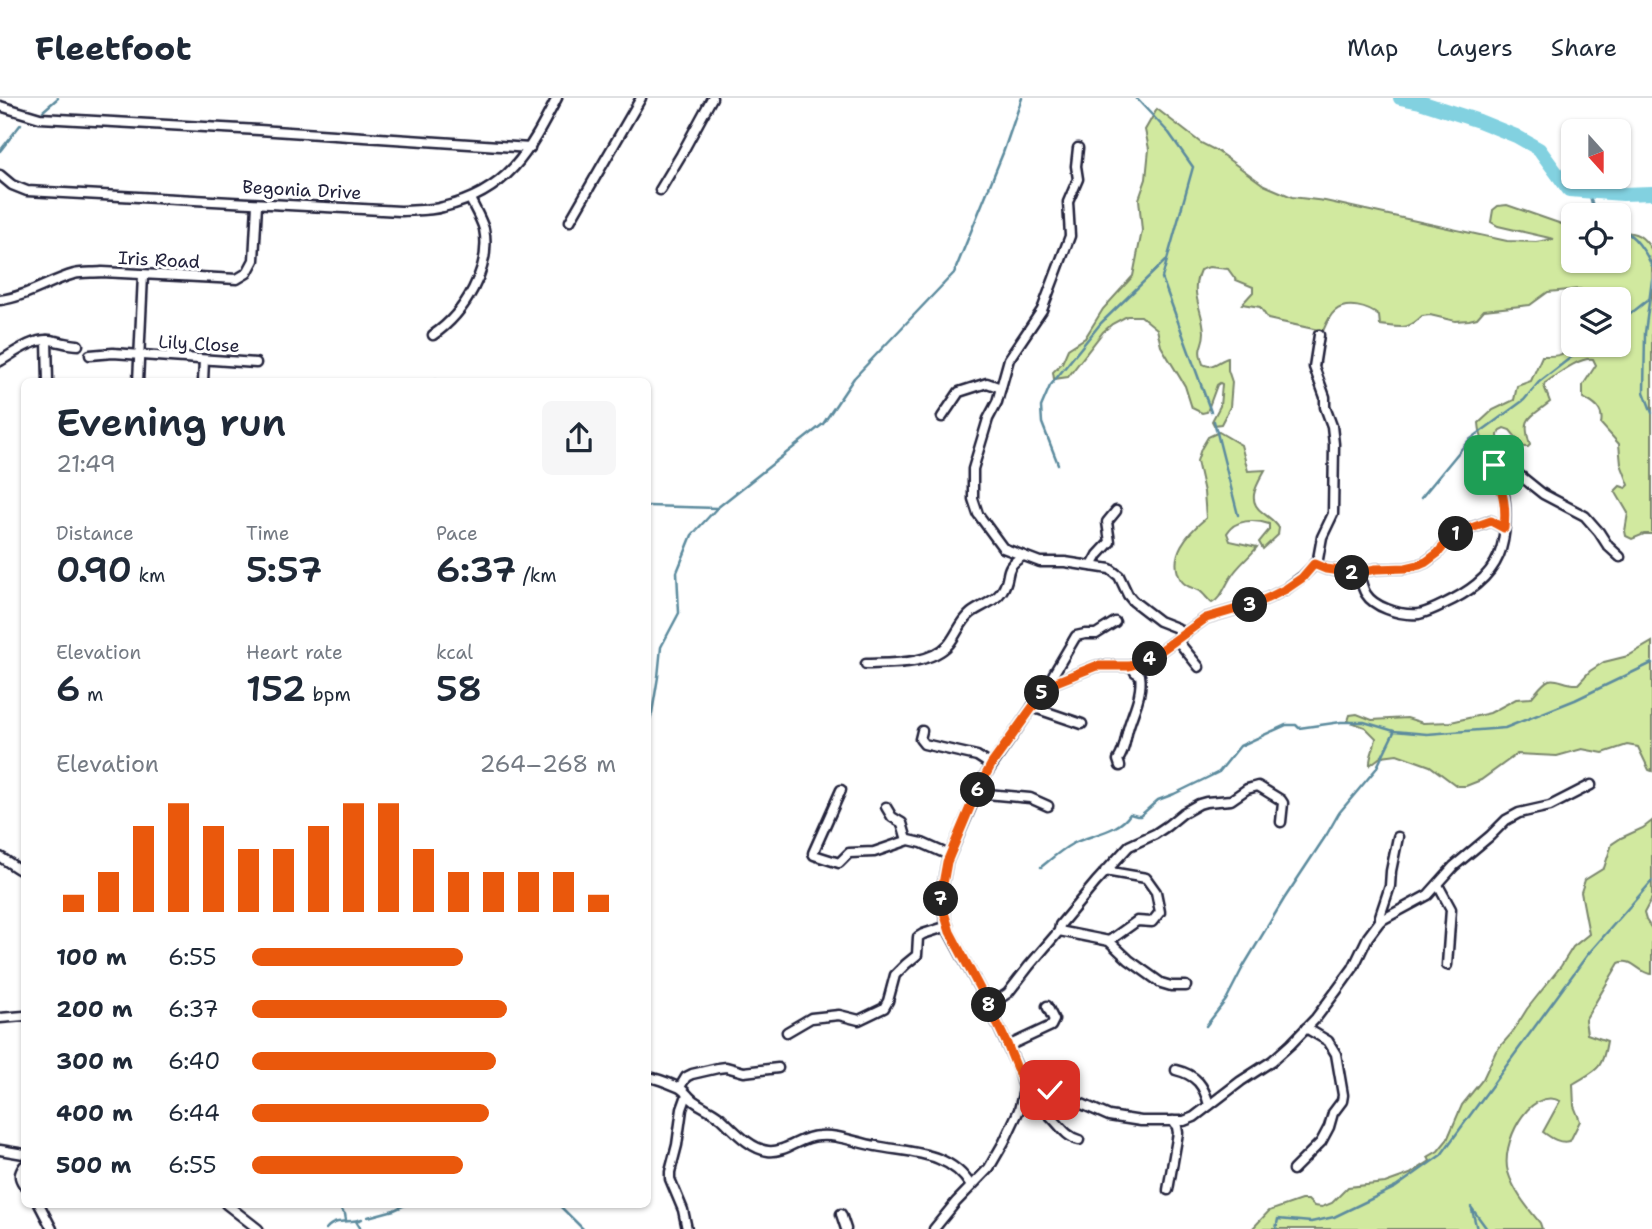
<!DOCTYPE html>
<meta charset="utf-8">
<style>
:root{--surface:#fff;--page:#f6f6f7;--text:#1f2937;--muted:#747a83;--line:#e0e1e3;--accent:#ea580c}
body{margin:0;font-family:"Shantell Sans",sans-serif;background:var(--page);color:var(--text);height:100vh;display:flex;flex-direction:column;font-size:26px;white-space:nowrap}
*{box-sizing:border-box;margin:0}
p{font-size:23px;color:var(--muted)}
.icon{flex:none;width:38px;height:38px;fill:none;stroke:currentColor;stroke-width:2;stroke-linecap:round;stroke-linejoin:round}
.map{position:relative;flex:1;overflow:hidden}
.details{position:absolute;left:21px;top:280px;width:630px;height:830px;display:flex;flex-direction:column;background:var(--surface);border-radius:10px;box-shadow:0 2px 5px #0004}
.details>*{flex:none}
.needle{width:46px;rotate:159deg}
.tools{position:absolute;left:1561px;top:21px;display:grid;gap:14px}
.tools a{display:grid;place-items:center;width:70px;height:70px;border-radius:10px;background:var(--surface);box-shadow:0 2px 5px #0004;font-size:35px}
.pin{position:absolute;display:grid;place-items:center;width:60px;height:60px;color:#fff;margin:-30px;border-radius:14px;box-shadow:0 4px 10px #0006}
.km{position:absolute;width:35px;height:35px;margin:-18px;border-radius:50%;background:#222;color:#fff;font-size:19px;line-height:35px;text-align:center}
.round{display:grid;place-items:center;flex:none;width:74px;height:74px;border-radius:10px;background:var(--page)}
.head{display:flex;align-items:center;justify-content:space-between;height:119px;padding:0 35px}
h1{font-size:38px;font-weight:600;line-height:52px}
.stats{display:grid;grid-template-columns:repeat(3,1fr);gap:10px;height:119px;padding:7px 35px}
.stats div{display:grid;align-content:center}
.stats b{font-size:35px;font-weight:600}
.stats small{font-size:19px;font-weight:400}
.stats p{font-size:19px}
.chart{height:196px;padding:14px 35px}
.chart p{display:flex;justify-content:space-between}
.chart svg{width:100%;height:126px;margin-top:7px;stroke:var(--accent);stroke-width:6}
ul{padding:0 35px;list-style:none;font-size:23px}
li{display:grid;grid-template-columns:112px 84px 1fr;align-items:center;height:52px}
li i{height:18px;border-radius:9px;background:var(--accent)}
header{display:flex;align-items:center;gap:42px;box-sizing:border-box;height:98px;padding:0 35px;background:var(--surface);border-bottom:2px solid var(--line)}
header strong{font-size:33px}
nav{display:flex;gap:38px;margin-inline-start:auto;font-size:24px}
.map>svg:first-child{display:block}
.green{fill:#d1e99f;stroke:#7a866d;stroke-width:2}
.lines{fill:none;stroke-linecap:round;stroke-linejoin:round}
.stream{stroke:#5c8b9e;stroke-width:2.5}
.river{stroke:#82d1e0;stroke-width:14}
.minor-casing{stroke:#22223b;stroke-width:13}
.minor{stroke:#fff;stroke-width:8}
.route-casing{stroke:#fff;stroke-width:14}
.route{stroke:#ea580c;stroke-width:9}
.labels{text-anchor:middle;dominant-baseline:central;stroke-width:6;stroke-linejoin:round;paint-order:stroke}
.street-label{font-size:18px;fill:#22223b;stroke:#fff}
</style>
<header>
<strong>Fleetfoot</strong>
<nav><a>Map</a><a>Layers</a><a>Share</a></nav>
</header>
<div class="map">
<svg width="1652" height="1131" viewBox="0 0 1652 1131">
<rect width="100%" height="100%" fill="#fff"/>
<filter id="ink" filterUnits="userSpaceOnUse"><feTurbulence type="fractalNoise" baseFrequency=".0143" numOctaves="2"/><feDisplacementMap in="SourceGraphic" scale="14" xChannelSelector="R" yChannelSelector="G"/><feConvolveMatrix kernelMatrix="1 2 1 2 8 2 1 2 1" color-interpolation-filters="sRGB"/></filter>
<g filter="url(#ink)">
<g class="green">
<path d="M1157 11 1201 45 1217 53 1264 87 1292 99 1325 103 1507 143 1536 144 1554 141 1498 128 1491 124 1493 112 1498 108 1507 107 1573 130V163H1619V134C1636 133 1643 138 1652 152V436H1644L1632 441 1626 438 1625 433 1628 415 1615 393 1620 388 1626 390 1629 387 1621 366 1619 346 1601 326C1604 312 1595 306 1583 300V287L1596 267 1593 261C1579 259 1557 277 1545 285L1544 288 1550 304C1530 320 1521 319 1530 347L1528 349H1524L1510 332 1504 330 1500 332 1498 337 1499 352 1490 353C1482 345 1480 336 1479 325L1493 312 1514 302 1517 288 1531 283 1542 258C1558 258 1563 259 1573 245V247H1619V201H1593L1589 195 1580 191 1548 194 1530 207 1484 212 1477 220 1469 222 1455 223 1430 217 1422 218C1407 233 1401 229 1380 227L1379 218C1368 209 1347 203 1335 213 1329 218 1326 226 1323 233L1268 221 1260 209 1242 206 1253 194V189L1236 182 1228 171 1209 169 1200 172C1189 197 1203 210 1204 234 1204 250 1196 246 1203 266 1213 272 1219 262 1228 260V272L1232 284 1230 309 1221 326 1214 327 1212 323 1220 308 1222 286 1220 285 1217 287 1207 314 1202 315 1192 310 1185 288 1161 248 1157 231 1141 218H1127L1112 226 1103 234 1068 279 1054 281 1053 274 1062 265 1068 251 1085 240 1103 211 1133 178 1142 133 1139 101 1146 81 1149 51 1145 32Z"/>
<path d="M1219 334 1241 347 1248 373 1265 372C1257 387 1246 402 1262 414 1269 420 1275 423 1279 430L1278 437 1263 451 1259 444 1269 432V426C1255 421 1235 421 1227 435L1230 443 1257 449C1249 460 1238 467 1231 479 1225 488 1221 501 1212 505 1208 502 1204 496 1200 493 1193 489 1186 490 1181 482 1167 457 1188 435 1206 420L1204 394 1197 363 1201 351 1208 339Z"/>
<path d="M1652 544V673L1649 672 1638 649 1627 647 1603 655 1582 651 1557 658 1517 656 1481 682 1466 688H1457L1430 668 1397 656 1382 658 1370 667C1369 659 1375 649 1376 640L1365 629 1348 623 1350 617 1357 616 1372 622 1407 620 1423 625 1451 624 1490 615 1516 601 1531 600C1536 595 1542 585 1549 582 1556 579 1567 587 1578 586L1590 573 1604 564 1628 558Z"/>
<path d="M1652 723V800L1644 815 1646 822 1652 831V876C1639 876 1633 859 1619 865L1585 922 1587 936 1607 943C1602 973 1597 971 1573 986L1574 1008 1580 1023 1570 1043C1560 1046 1551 1040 1543 1034L1560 1003C1528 988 1500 1048 1508 1074 1514 1094 1528 1110 1540 1125L1542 1131H1252L1269 1113 1301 1102H1308L1314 1108 1322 1109 1332 1105 1348 1089 1385 1085 1410 1076 1430 1063 1428 1059 1438 1053 1447 1042 1462 1007 1483 981 1496 953 1512 935 1527 911 1561 868 1573 849 1589 836 1581 794 1585 782 1604 770 1612 746 1621 740 1643 730Z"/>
</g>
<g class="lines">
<g class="stream">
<path d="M1136 0 1169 35 1193 69 1162 180 1211 314"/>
<path d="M1404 1V0"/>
<path d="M43 13 58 0"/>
<path d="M0 53 21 26"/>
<path d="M1589 94 1595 117"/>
<path d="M1619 130C1634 136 1646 154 1652 168"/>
<path d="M1652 182 1645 235 1644 294 1652 315"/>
<path d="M1619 225 1649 201"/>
<path d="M436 282V284"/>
<path d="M1214 323 1238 417"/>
<path d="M1058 366 1042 325 1041 309 1050 288 1101 225 1166 162"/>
<path d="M1421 400 1468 343 1524 302 1539 284 1587 247"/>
<path d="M648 408 717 410"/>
<path d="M648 628 652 615 658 579 661 549 679 515 677 474 692 437 717 410 823 326 854 280 954 175 1003 55 1022 0"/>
<path d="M1041 769C1051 761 1061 752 1072 746 1091 736 1119 734 1130 716L1137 718H1140L1158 702 1174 696 1219 674 1240 648 1286 627H1296L1299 630 1341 624H1364L1394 633 1427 636 1505 630 1575 602 1652 565"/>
<path d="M1206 928 1226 902 1243 869 1284 801 1327 736 1339 715 1376 671 1394 634"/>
<path d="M336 1106 345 1116 346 1122"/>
<path d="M558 1106 583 1131"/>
<path d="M1471 1109 1487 1131"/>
<path d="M1472 1112 1477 1131"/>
<path d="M368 1119 394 1112 407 1106"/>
<path d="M356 1123 361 1131"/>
<path d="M326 1131C336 1119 349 1126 362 1121"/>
<path d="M1276 1131 1278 1121 1311 1124 1334 1119 1396 1089 1441 1057 1588 856 1652 783"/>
</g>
<path class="river" d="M1400 0 1420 4 1479 23 1516 38 1539 51 1569 92 1623 96 1652 95"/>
<g class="minor-casing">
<g id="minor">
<path d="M0 8 40 20 59 21 259 32 530 50"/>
<path d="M1078 50 1076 68 1078 81 1068 104 1070 138 1042 212 1009 261 997 304 988 321 973 371V401L978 416 1003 450 1040 464H1065L1110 471 1119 478 1128 497 1133 503 1159 523 1177 530 1181 539"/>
<path d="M0 77 12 87 27 93 400 113C414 112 430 113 443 109 508 94 529 54 557 0"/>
<path d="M660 92 681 57 712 0"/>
<path d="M570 123 641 0"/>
<path d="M0 202C26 199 49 183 74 176 83 174 93 175 102 174L237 181 247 175 254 162 257 106"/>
<path d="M433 237C464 216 492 170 484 131 481 121 475 111 470 101"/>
<path d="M47 242 48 284"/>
<path d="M90 257 113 255 256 265"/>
<path d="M0 263C14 255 32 241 49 242 59 243 68 247 78 247"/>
<path d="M138 284 143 177"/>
<path d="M203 284 204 262"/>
<path d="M942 319 959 294 987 285 1001 290"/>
<path d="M1314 466 1326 471 1354 475 1376 471 1406 470 1419 467 1426 464 1438 455 1451 439 1457 435 1491 423 1504 430"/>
<path d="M1092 468 1098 457 1110 444 1107 424 1116 413"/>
<path d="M1359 475C1361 482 1362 490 1366 496 1371 504 1379 508 1387 511 1397 515 1409 517 1419 516 1428 514 1436 510 1444 506 1467 495 1489 481 1499 457 1506 440 1507 410 1503 393 1500 382 1494 373 1494 362L1498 360 1543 396 1585 418 1599 434 1608 448 1620 459"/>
<path d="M1177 542 1199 569"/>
<path d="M866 566C892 565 930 567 949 546 957 536 961 523 971 515 981 507 994 505 1002 493 1013 477 1001 471 1023 458"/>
<path d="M1051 586 1053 577 1076 538 1085 536H1096L1115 524"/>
<path d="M1032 609 1082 626"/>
<path d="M922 633 920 641 924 646 977 658 991 667"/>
<path d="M1120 668 1118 662C1125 652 1125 642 1128 631 1133 613 1143 596 1140 577L1135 574 1133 568"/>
<path d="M841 692 813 755 814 757 839 765 849 755 874 754 909 742 922 745 949 757"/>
<path d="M976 695 1030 700 1048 708"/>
<path d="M886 709 892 719 902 725 907 742"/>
<path d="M0 759C9 764 15 770 24 774"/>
<path d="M1105 773 1146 780 1156 794 1160 814 1152 824 1137 823 1109 843"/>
<path d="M1438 787 1451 811 1447 867"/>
<path d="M1380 823V818L1390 788 1391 773 1398 739"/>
<path d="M1059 833 1109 843 1129 862 1161 885 1171 888H1186"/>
<path d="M989 908 1008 895 1029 868 1059 833 1060 827 1096 784 1129 748 1155 736 1167 728 1183 715 1199 706 1206 704 1231 702 1247 691 1258 688 1281 702 1283 705 1281 724"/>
<path d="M0 920 24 918"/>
<path d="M787 934 811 920 839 917 859 922 884 910 888 903 895 877 906 866 917 857 918 839 923 836 948 828"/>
<path d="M1008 948 1051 928 1054 922 1047 908"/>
<path d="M1176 972C1197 977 1204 988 1209 1007"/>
<path d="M648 979C655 980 671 986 678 989 684 991 688 999 694 1003 702 1009 713 1013 721 1020 733 1031 750 1051 768 1053 786 1055 801 1038 819 1038 838 1036 857 1045 876 1048 911 1055 950 1053 971 1088"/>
<path d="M1022 983 1050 992 1109 1018 1141 1023H1184L1194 1019 1241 983 1272 963 1291 946 1316 920 1337 892 1353 870 1368 839 1380 823 1428 797 1454 768 1490 738 1506 722 1519 715 1550 708 1591 687"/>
<path d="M680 989 686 979 692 976 718 970 726 969 744 974 778 970"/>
<path d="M687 997 682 1011 677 1047 670 1074V1081L683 1112 687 1131"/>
<path d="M1023 1000 1026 1002 1048 991"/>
<path d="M1026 1002C1033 1006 1040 1010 1047 1015 1058 1024 1065 1039 1079 1042"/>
<path d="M0 1052 24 1056"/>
<path d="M24 1068C19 1075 18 1079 24 1087"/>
<path d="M1293 1072 1321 1044 1329 1029 1333 1015 1342 1003 1343 997 1336 956 1328 943 1306 930"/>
<path d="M1168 1092 1178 1035 1177 1029 1173 1023"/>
<path d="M39 1106 52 1131"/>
<path d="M226 1106 258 1131"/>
<path d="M841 1116 846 1131"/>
<path d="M934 1131 956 1104 989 1070 1004 1044 1019 1012 1024 992 1018 971 989 908 949 834 943 811 941 797 947 764 984 679 1042 595 1051 586 1096 568H1129L1148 562 1206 520 1254 506 1270 499 1286 491 1302 479 1313 468 1318 461 1322 439 1333 416 1334 346 1332 328 1325 309V299L1314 269 1319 237"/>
</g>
</g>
<use href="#minor" class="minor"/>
</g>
</g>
<g class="lines" filter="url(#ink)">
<g class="route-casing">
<path id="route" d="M1050 992 1022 983 1007 946 989 908 950 834 943 811 941 797 947 764 976 695 991 667 1042 596 1051 586 1096 568H1129L1148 562 1206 520 1254 506 1270 499 1286 491 1302 480 1314 466 1326 471 1354 475 1376 471 1406 470 1419 467 1426 464 1438 455 1451 439 1457 435 1491 423 1504 430C1507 403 1501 392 1494 367"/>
</g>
<use href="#route" class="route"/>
</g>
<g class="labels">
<g class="street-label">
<text transform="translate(302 92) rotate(3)">Begonia Drive</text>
<text transform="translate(159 162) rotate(3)">Iris Road</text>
<text transform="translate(199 246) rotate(3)">Lily Close</text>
</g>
</g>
</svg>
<div class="tools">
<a><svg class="needle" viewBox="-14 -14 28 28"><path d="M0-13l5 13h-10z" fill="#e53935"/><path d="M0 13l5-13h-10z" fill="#747a83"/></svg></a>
<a><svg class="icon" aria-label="locate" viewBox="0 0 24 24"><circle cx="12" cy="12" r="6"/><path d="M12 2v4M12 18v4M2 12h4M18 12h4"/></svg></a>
<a><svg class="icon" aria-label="layers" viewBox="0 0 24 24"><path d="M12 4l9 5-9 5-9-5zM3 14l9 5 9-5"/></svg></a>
</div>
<div class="pin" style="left:1494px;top:367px;background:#1e9e55"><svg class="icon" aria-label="arrive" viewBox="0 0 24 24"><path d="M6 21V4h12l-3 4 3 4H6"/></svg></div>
<div class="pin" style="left:1050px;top:992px;background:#d93025"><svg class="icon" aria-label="check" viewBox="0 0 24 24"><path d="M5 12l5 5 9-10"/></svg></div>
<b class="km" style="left:1456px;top:436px">1</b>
<b class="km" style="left:1352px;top:475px">2</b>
<b class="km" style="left:1250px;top:507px">3</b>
<b class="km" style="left:1150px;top:561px">4</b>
<b class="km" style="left:1042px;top:595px">5</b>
<b class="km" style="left:978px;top:692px">6</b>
<b class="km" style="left:941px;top:801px">7</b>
<b class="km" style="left:989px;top:907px">8</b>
<section class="details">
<div class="head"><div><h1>Evening run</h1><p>21:49</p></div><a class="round"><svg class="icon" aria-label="share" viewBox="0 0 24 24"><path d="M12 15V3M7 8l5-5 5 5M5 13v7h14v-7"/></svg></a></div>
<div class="stats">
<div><p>Distance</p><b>0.90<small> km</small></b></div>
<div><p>Time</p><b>5:57</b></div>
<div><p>Pace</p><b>6:37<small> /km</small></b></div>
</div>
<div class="stats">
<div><p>Elevation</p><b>6<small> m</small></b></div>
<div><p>Heart rate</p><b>152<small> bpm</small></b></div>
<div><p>kcal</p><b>58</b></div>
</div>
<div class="chart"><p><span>Elevation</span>264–268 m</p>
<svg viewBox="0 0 160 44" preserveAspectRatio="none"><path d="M5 44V38M15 44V30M25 44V14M35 44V6M45 44V14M55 44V22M65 44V22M75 44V14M85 44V6M95 44V6M105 44V22M115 44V30M125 44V30M135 44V30M145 44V30M155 44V38"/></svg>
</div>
<ul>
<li><b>100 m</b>6:55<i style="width:58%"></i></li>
<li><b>200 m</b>6:37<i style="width:70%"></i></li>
<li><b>300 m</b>6:40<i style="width:67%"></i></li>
<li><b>400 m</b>6:44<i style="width:65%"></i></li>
<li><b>500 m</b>6:55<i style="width:58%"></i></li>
</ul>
</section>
</div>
